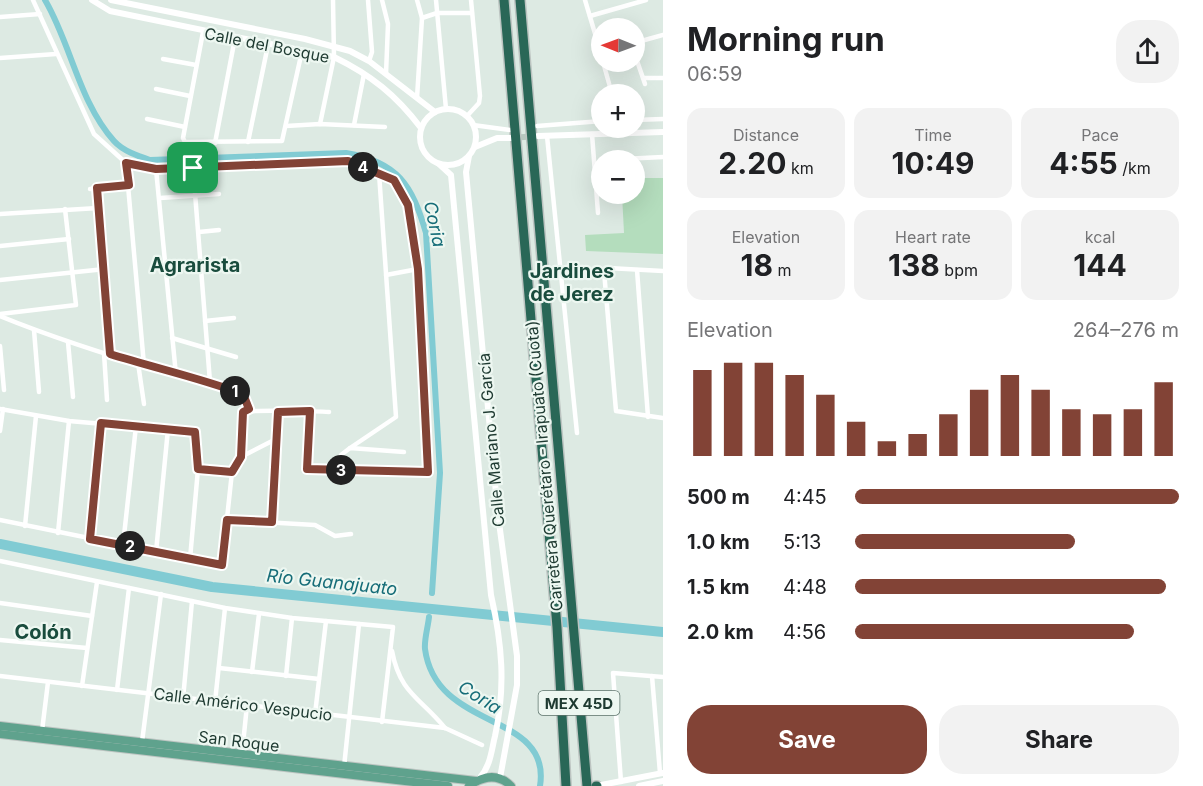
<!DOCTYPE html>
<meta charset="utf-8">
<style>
:root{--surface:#fff;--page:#f2f2f2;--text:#202124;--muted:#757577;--accent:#824336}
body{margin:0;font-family:Inter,sans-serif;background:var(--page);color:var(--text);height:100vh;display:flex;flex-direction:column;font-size:22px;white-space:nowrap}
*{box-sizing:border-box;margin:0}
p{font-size:20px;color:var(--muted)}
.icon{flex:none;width:33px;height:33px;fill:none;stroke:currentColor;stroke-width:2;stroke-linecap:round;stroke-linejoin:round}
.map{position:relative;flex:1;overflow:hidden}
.details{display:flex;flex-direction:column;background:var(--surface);width:540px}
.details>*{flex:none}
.needle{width:39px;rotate:271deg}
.tools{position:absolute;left:591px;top:18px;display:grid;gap:12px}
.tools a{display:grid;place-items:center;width:54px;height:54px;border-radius:50%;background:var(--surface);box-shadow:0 6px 24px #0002;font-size:30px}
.pin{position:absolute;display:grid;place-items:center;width:51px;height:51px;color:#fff;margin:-26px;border-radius:12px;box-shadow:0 3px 9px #0006}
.km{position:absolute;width:30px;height:30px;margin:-15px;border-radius:50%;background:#222;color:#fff;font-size:16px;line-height:30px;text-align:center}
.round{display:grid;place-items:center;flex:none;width:63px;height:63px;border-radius:24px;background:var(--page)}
.overview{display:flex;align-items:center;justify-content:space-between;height:102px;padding:0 24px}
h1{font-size:33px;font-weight:700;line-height:45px}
.metrics{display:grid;grid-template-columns:repeat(3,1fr);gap:9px;height:102px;padding:6px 24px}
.metrics div{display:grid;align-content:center;border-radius:15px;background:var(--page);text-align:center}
.metrics b{font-size:30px;font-weight:700}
.metrics small{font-size:16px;font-weight:400}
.metrics p{font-size:16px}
.chart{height:168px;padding:12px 24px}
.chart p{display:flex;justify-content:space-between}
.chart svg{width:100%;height:108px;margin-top:6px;stroke:var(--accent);stroke-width:6}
.action{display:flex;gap:12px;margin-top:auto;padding:12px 24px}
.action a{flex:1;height:69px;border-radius:24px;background:var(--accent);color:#fff;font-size:24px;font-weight:700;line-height:69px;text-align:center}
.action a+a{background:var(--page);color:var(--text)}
ul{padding:0 24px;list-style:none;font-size:20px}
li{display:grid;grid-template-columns:96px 72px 1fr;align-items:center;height:45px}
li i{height:15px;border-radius:8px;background:var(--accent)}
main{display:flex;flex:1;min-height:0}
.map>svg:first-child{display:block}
.green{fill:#b4ddbd}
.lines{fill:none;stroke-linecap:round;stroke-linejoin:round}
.canal{stroke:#81cbd3;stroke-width:6}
.river{stroke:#81cbd3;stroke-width:10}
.tertiary-tunnel{stroke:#b7c7bf;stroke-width:6;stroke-dasharray:6 3;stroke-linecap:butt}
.primary-casing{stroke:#bcc4c1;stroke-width:10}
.motorway-casing{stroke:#bcc4c1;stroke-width:12}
.minor{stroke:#fff;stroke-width:4.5}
.tertiary{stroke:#fff;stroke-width:6}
.primary{stroke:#5fa28d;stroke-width:8}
.motorway{stroke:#296757;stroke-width:9}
.route-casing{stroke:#fff;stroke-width:12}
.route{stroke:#824336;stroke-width:8}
.labels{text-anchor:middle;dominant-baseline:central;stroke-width:4.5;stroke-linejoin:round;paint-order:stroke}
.shield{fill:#edf7f1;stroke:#5c736b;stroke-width:1.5}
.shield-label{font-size:15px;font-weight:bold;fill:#1e3a31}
.street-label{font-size:16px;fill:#1e3a31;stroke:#edf7f1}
.water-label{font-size:18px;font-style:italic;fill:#166d78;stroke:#edf7f1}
.quarter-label{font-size:20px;font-weight:bold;fill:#194c3d;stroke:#edf7f1}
</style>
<main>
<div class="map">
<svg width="663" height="786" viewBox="0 0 663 786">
<rect width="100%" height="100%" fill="#ddeae3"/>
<path class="green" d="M635 178H663V254L586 251 585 235 624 233 622 194H634Z"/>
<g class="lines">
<g class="canal">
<path d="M45 0C71 44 79 102 114 141 123 151 138 156 150 160L346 153C398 162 412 185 426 233L440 473 432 593"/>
<path d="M429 617C428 627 424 640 425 649 436 732 552 711 540 786"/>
</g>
<path class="river" d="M0 544 212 587 663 632"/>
<path class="tertiary-tunnel" d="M512 138 535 136"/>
<g class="primary-casing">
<g id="primary">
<path d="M0 726 476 781"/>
<path d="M0 734 448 786"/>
<path d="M469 786C483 776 498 773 511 786"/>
</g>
</g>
<g class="motorway-casing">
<g id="motorway">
<path d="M504 0 557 627 566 786"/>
<path d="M520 0 587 786"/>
<path d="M596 786H597"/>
</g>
</g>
<g class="minor">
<path d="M33 0 94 134 126 163"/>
<path d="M368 0 372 52 369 61"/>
<path d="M382 0 388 24 386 74"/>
<path d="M436 0 446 109"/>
<path d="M585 0 602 57"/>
<path d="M590 16 646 0"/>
<path d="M0 17 40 14"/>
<path d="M422 18 437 13H472"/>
<path d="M203 32 183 138 185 142 282 141 302 51"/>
<path d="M634 43 663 35"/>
<path d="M634 52 645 84"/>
<path d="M0 58 56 54"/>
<path d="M163 59 196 65"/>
<path d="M603 62 612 94"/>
<path d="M644 78H663"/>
<path d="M156 89 190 96"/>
<path d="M417 98 422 18 417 0"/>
<path d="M467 116 479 103 480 96 471 0"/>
<path d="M147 119 185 127"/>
<path d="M634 120 663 119"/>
<path d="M320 124 334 57 333 0"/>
<path d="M354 125 364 74"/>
<path d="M473 125 510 130"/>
<path d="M286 126 320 124 385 127"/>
<path d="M537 126 602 121"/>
<path d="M592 134 598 213"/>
<path d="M547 136 577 433"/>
<path d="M248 142 268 45"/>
<path d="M215 143 235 38"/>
<path d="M622 159 663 157"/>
<path d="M126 163 156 169 348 161 394 180 408 205 418 269 428 472 307 469 310 411"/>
<path d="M126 163 144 365"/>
<path d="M193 168 210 382"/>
<path d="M156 169 176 375"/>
<path d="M97 188 110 354"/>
<path d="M90 189 128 185"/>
<path d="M160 198 219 194"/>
<path d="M0 214 98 208"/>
<path d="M199 232 219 230"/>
<path d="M0 246 69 239"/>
<path d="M201 264 230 262"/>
<path d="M637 270 648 417"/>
<path d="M663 271 608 268 604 271 616 411 663 418"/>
<path d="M386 275 418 269"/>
<path d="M0 280 105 269"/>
<path d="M0 314 76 305 65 209"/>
<path d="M0 316C56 339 114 357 172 374 196 381 219 385 243 394L249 409"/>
<path d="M205 321 234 318"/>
<path d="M34 330 39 392"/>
<path d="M172 338 236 357"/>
<path d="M68 342 73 397"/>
<path d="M0 346 4 390"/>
<path d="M104 353 107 400"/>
<path d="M138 363 144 404"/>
<path d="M0 409 69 421 195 432 198 469 190 559"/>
<path d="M0 431 3 409"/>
<path d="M350 448 396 417 379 173"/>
<path d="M241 457 276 439"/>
<path d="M198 469 232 472"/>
<path d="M340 470 341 455 350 448 404 452"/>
<path d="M0 520 222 565 232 472 241 457 243 412C248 410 318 411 329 412"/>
<path d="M227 520 315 525 335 536 351 534"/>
<path d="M272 522 278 412"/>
<path d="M25 526 36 416"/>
<path d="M58 533 69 421"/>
<path d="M90 539 101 423"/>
<path d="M123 545 136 426"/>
<path d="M156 552 168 429"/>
<path d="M0 561 225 608 292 618 393 627 382 722"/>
<path d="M0 603 92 616"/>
<path d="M0 640 87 648"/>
<path d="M392 651C400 694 421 698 445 728"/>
<path d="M219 668 319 679"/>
<path d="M252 672 259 614"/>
<path d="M0 676 445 728 482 745"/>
<path d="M286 676 292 618"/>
<path d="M652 676 660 773"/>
<path d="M82 686 97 582"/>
<path d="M117 690 129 588"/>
<path d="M183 699 192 601"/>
<path d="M215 702 225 608"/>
<path d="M315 714 326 621"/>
<path d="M42 731 48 682"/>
<path d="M142 742 161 594"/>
<path d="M242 754 247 705"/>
<path d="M344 767 359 624"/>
<path d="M621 782 613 673 663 677"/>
</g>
<g class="tertiary">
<path d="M92 0 110 11 334 57C371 75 396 95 421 128"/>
<path d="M111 0 305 39 350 51 369 61 435 112"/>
<circle cx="448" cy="137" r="28"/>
<path d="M538 136 663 132"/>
<path d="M475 147 497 138H512"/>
<path d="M469 156 466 172 498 515 517 656V685L500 778"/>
<path d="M439 164 451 175 491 595C502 643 506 687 495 736 491 752 491 765 479 779"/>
<path d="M596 786 663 773"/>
<path d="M639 786 663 781"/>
</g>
<use href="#primary" class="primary"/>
<use href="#motorway" class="motorway"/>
</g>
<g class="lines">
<g class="route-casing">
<path id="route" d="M348 161 394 180 408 205 418 269 428 472 307 469 310 411 278 412 272 522 227 520 222 565 90 539 101 423 195 432 198 469 232 472 241 457 243 412 249 409 243 394C200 378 155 368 110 354L97 188 129 185 126 163 156 169Z"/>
</g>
<use href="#route" class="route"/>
</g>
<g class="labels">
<rect class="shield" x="538.5" y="691" width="81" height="24" rx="4.5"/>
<g class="shield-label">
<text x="579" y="703">MEX 45D</text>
</g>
<g class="street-label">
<text transform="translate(267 45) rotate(11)">Calle del Bosque</text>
<text transform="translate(491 440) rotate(-95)">Calle Mariano J. García</text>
<text transform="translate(544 466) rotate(-95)">Carretera Querétaro - Irapuato (Cuota)</text>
<text transform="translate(243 704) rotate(7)">Calle Américo Vespucio</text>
<text transform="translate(239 741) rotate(7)">San Roque</text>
</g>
<g class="water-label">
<text transform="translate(435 224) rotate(78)">Coria</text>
<text transform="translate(332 582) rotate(6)">Río Guanajuato</text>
<text transform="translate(480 697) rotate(32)">Coria</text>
</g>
<g class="quarter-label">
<text x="195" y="265">Agrarista</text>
<text x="572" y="271">Jardines<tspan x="572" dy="23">de Jerez</tspan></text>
<text x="43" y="632">Colón</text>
</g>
</g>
</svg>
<div class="tools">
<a><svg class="needle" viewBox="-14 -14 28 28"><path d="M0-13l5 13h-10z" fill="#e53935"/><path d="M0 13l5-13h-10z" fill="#757577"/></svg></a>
<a>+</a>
<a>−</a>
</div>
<div class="pin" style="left:193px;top:168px;background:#1e9e55"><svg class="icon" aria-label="arrive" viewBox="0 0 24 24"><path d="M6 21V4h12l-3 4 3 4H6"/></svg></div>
<b class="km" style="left:235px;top:391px">1</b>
<b class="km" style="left:130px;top:546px">2</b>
<b class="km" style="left:341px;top:470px">3</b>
<b class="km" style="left:363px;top:167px">4</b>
</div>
<section class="details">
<div class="overview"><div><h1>Morning run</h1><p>06:59</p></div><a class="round"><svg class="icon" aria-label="share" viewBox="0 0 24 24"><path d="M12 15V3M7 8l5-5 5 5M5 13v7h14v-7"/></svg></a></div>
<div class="metrics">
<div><p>Distance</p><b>2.20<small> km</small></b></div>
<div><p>Time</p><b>10:49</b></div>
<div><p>Pace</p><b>4:55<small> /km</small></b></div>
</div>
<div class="metrics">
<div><p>Elevation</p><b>18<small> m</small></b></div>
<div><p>Heart rate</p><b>138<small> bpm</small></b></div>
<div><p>kcal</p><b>144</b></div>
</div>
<div class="chart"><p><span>Elevation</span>264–276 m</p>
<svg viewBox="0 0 160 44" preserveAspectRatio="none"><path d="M5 44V9M15 44V6M25 44V6M35 44V11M45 44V19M55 44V30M65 44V38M75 44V35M85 44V27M95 44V17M105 44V11M115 44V17M125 44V25M135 44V27M145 44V25M155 44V14"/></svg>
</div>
<ul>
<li><b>500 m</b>4:45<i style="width:100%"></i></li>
<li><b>1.0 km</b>5:13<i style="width:68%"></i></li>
<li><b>1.5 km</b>4:48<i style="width:96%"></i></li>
<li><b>2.0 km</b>4:56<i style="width:86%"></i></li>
</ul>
<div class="action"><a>Save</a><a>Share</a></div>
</section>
</main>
